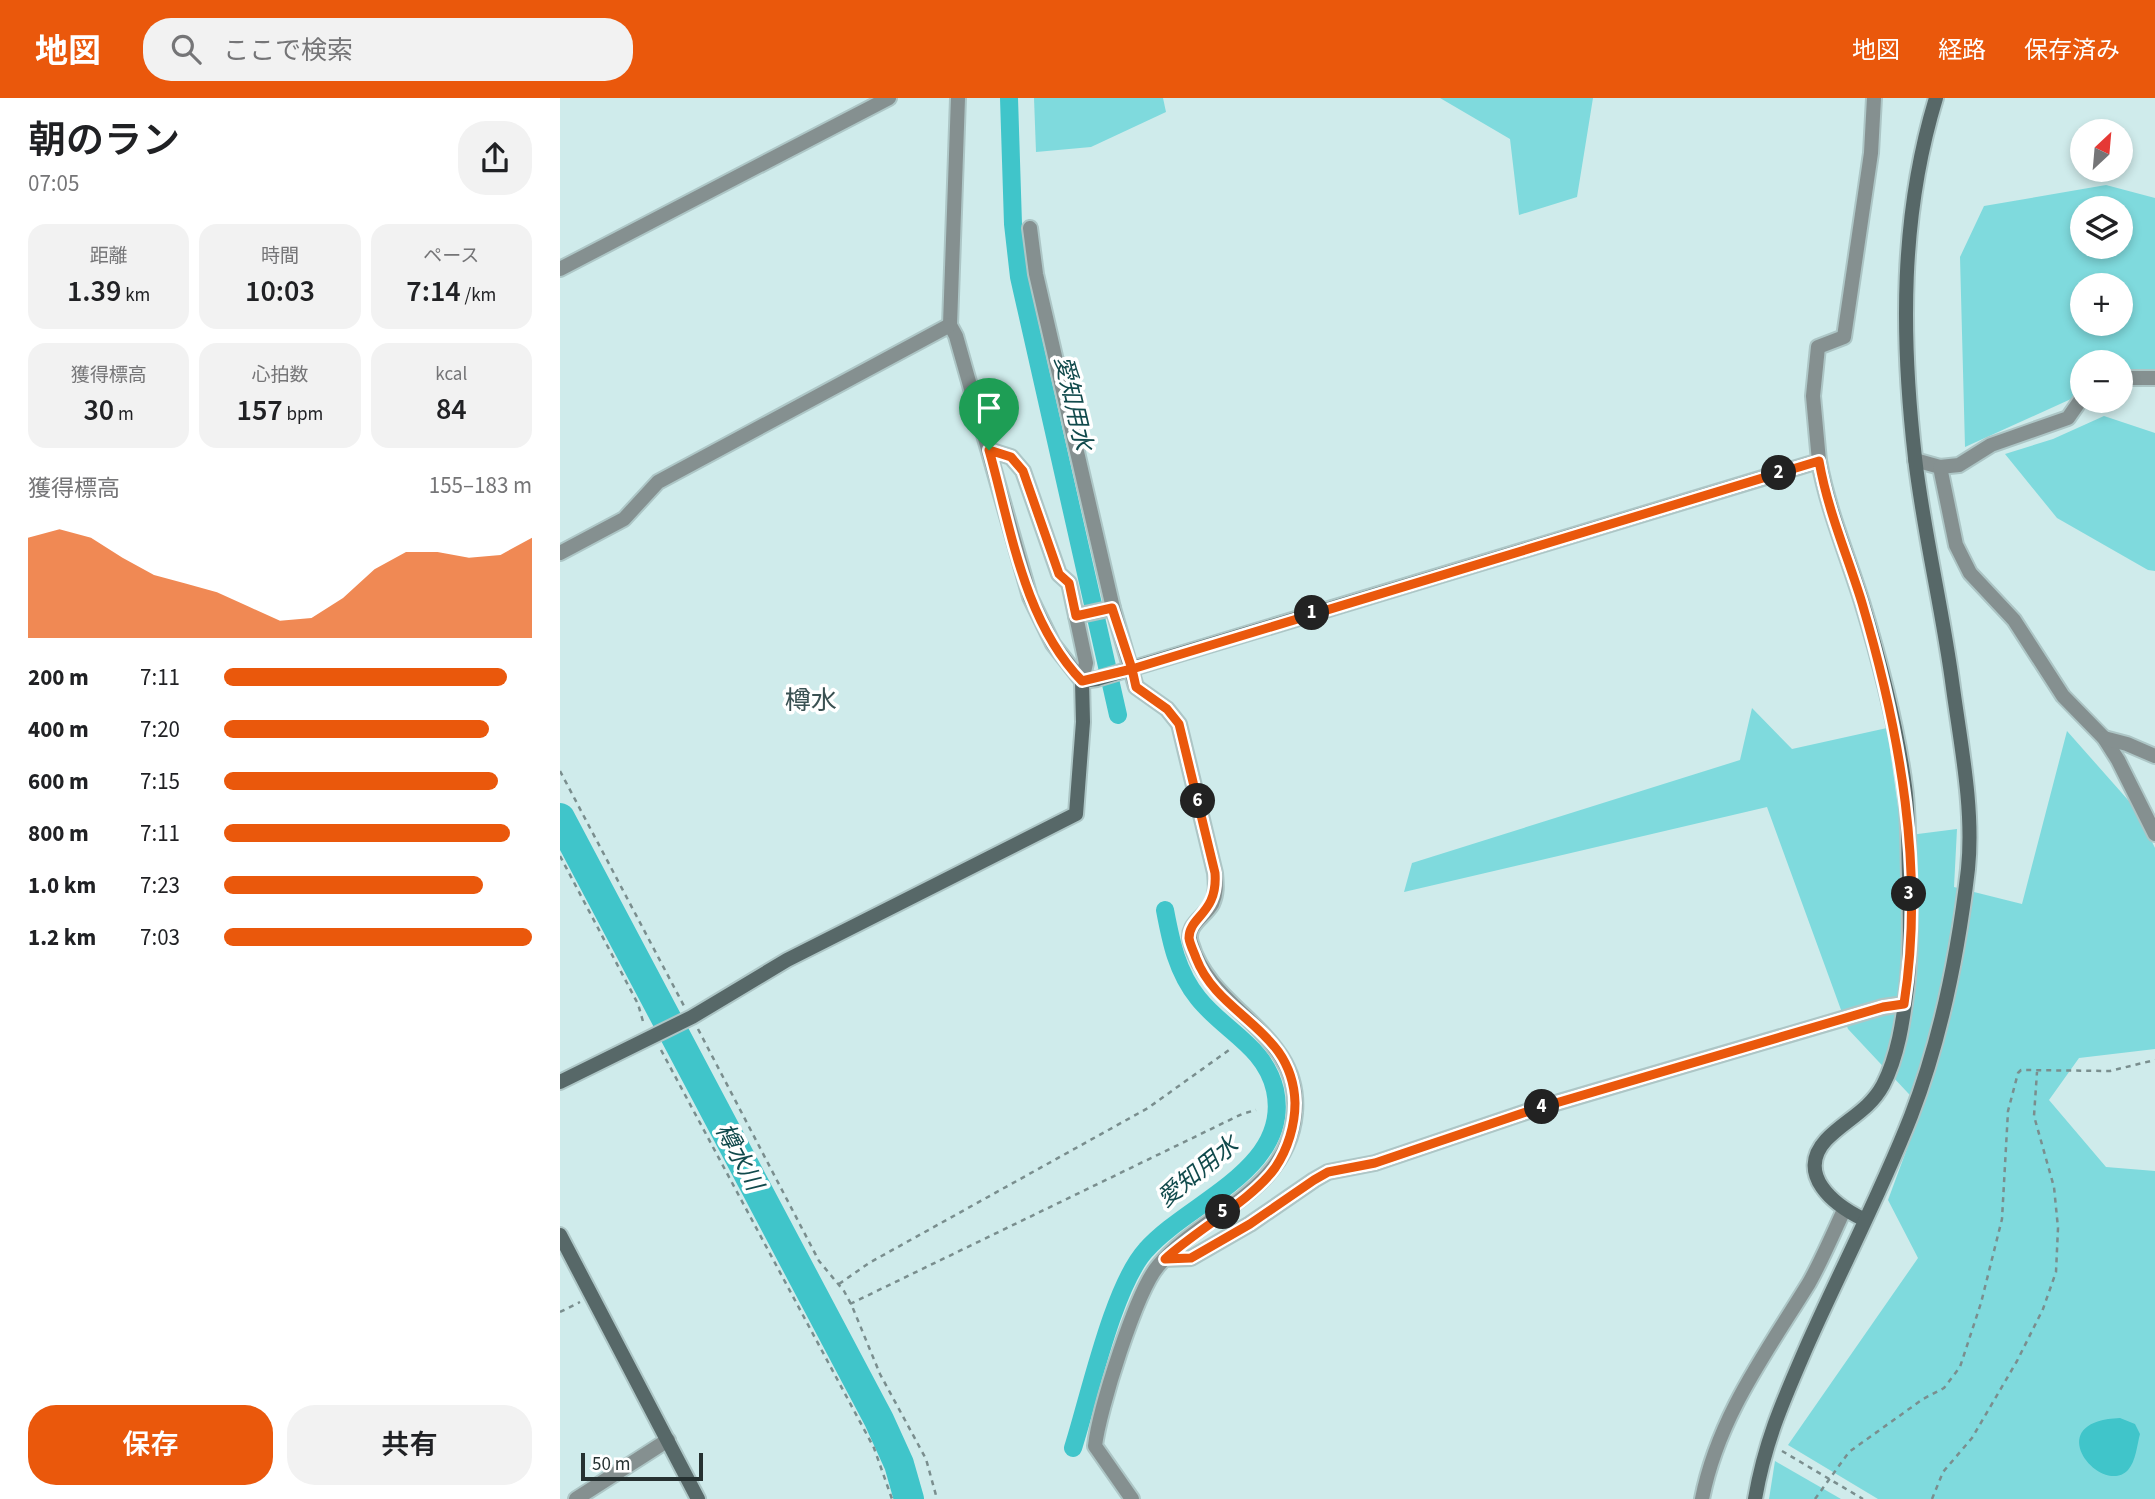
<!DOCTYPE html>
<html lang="ja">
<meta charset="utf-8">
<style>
:root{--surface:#fff;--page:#f2f2f2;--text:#202124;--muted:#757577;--accent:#ea580c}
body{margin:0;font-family:"Source Sans 3","Noto Sans JP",sans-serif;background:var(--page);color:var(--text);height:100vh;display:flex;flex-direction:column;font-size:26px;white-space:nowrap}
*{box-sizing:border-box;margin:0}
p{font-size:23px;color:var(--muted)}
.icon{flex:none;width:38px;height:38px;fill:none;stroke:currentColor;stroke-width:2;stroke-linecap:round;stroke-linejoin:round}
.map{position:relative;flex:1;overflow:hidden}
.sheet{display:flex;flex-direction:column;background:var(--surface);width:560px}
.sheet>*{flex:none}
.needle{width:46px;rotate:26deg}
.buttons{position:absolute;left:1510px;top:21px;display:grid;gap:14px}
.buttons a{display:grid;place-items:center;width:63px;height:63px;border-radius:50%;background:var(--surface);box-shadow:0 4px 10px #0003;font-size:35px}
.scale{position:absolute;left:21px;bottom:18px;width:122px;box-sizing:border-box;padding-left:7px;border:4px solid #263131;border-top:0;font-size:19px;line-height:24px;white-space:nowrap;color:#263131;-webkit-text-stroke:5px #fff;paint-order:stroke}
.pin{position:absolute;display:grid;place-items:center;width:60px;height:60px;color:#fff;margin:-72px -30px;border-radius:50% 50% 50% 0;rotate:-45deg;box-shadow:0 0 7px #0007}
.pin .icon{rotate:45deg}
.km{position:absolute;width:35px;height:35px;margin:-18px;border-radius:50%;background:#222;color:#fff;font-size:19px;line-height:35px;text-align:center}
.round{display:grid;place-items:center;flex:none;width:74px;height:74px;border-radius:28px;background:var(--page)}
.overview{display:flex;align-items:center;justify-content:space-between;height:119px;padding:0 28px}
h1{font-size:38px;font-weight:600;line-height:52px}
.figures{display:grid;grid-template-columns:repeat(3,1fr);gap:10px;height:119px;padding:7px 28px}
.figures div{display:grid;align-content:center;border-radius:18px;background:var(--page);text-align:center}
.figures b{font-size:30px;font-weight:600}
.figures small{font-size:19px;font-weight:400}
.figures p{font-size:19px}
.chart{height:196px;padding:14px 28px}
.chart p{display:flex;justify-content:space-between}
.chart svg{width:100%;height:126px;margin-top:7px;fill:var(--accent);opacity:.7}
.primary-button{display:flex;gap:14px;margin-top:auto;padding:14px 28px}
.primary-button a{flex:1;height:80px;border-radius:28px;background:var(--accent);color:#fff;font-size:28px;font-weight:600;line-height:80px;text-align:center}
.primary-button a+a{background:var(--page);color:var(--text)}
ul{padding:0 28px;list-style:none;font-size:23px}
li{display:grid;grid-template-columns:112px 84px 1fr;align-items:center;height:52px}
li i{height:18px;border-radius:9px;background:var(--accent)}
header{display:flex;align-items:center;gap:42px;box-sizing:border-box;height:98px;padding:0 35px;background:var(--accent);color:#fff}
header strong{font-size:33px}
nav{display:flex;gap:38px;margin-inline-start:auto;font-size:24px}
.search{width:490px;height:63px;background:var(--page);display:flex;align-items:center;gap:18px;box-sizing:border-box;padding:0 24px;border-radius:28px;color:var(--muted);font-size:26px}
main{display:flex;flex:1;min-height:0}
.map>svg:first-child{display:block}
.green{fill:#7fdadd;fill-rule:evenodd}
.water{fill:#40c5ca}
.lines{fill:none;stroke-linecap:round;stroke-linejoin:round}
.canal{stroke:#40c5ca;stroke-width:18}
.river{stroke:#40c5ca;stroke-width:30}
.street-casing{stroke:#adc6c6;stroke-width:18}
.secondary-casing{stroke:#adc6c6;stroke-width:18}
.path{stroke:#7a8e8e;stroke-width:2.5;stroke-dasharray:5 5;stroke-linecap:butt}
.street{stroke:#859090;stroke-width:14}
.secondary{stroke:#576868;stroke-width:14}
.route-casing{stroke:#fff;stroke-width:14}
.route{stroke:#ea580c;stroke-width:9}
.labels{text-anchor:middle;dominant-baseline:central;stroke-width:7;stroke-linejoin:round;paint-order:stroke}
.water-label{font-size:24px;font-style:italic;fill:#114a4c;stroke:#fff}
.quarter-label{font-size:26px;fill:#3a5152;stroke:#fff}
</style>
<header>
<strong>地図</strong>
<div class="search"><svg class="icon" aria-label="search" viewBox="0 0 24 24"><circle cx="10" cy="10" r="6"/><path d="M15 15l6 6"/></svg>ここで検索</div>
<nav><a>地図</a><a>経路</a><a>保存済み</a></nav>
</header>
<main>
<section class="sheet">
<div class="overview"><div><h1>朝のラン</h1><p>07:05</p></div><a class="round"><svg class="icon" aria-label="share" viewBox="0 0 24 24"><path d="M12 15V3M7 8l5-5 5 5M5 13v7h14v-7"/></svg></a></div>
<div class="figures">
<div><p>距離</p><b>1.39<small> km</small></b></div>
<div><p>時間</p><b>10:03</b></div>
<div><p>ペース</p><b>7:14<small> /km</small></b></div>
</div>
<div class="figures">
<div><p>獲得標高</p><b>30<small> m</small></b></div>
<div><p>心拍数</p><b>157<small> bpm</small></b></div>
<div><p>kcal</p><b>84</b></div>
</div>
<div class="chart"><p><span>獲得標高</span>155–183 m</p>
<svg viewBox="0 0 160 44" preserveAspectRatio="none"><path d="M0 44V9L10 6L20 9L30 16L40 22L50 25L60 28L70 33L80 38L90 37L100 30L110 20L120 14L130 14L140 16L150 15L160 9V44z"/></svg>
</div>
<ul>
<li><b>200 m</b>7:11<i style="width:92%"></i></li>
<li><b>400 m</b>7:20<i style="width:86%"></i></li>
<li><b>600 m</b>7:15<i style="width:89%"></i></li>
<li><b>800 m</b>7:11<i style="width:93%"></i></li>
<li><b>1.0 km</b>7:23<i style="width:84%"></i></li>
<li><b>1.2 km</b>7:03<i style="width:100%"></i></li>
</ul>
<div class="primary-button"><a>保存</a><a>共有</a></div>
</section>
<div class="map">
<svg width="1595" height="1401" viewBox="0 0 1595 1401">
<rect width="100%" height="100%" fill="#cfebeb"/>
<g class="green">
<path d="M474 0H603L606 14 531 49 476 54Z"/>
<path d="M880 0H1033L1017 99 959 117 950 41Z"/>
<path d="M1546 87 1595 100V273H1582L1561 281V264H1522V296L1405 349 1400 159 1424 108ZM1522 110H1561V149H1522ZM1522 187H1561V226H1522Z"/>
<path d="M1544 318 1595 335V473L1588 472 1497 420 1445 356 1493 341Z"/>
<path d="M1192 610 1232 651 1327 630 1342 738 1397 731 1394 789 1462 806 1507 633 1576 711 1595 750V951L1519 960 1489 1002 1546 1069 1595 1073V1401H1318L1228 1347 1358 1160 1328 1102 1362 1010 1288 931 1207 709 844 794 852 765 1180 662Z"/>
<path d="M1215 1363 1281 1401H1209Z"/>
</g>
<path class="water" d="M1560 1320 1575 1326 1580 1336C1577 1347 1576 1363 1568 1372 1542 1400 1477 1323 1560 1320Z"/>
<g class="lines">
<g class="canal">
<path d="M449 0 453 126 459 179 558 617"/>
<path d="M513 1350C529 1300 553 1188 586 1152 628 1104 732 1071 715 992 705 948 664 933 638 900 617 874 611 844 605 812"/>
</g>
<path class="river" d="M0 720 319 1322 339 1366 349 1401"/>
<g class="street-casing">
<g id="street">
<path d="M398 0 390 227 396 238 470 499 493 546 522 583"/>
<path d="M470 130 476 176 553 510 576 589 607 611 619 626 655 775C656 786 657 795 652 806 645 819 625 827 631 845 651 914 742 935 735 1015 728 1094 642 1115 598 1168 576 1194 539 1312 535 1348L572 1401"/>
<path d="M0 171 329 0"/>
<path d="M1561 280H1595"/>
<path d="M429 352 451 359 463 373 499 476 509 485 526 565 522 583"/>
<path d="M1355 362 1380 369 1396 447 1410 475 1454 522 1503 598 1544 640 1558 662 1595 736"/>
<path d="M1259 363 1253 298 1258 249 1284 239 1311 55 1314 0"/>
<path d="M1380 369 1399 367 1431 347 1508 320 1522 300"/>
<path d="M0 455 64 421 98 384 390 227"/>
<path d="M516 518 553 510"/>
<path d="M1544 640 1567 646 1595 658"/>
<path d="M605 1161 631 1160 690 1126 754 1082 768 1074 815 1065 972 1012 1323 909 1344 906"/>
<path d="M16 1401 108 1342"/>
<path d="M1142 1401C1158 1319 1206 1255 1249 1185 1262 1162 1273 1136 1284 1112"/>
</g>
</g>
<g class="secondary-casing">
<g id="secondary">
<path d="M0 984 132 919 227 862 516 716 523 624 522 583 537 581 1259 363C1268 412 1287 456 1302 504 1320 563 1337 628 1345 689 1349 719 1348 750 1349 779 1350 816 1351 854 1347 890 1343 923 1338 958 1323 987 1309 1013 1285 1022 1266 1042 1235 1076 1274 1107 1303 1121"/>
<path d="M0 1137 138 1401"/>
<path d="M1195 1401C1205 1343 1223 1303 1246 1250 1280 1173 1320 1097 1351 1018 1382 938 1398 856 1408 771 1414 712 1401 648 1393 590 1383 513 1364 437 1355 360 1341 239 1340 118 1376 0"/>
</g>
</g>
<g class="path">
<path d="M0 673 124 908"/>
<path d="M0 758 78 906 84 927"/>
<path d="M138 931 259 1163 284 1193 292 1208 320 1276 366 1361 377 1401"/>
<path d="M101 952 314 1350 332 1401"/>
<path d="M279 1186 309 1165 588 1010 669 952"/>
<path d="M290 1206 682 1016 696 1012"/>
<path d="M0 1214 20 1204"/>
<path d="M1222 1353 1303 1401"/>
<path d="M1255 1401 1289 1354 1363 1301 1384 1290 1400 1269 1421 1205 1442 1121 1448 1013 1458 975 1461 972 1550 973 1595 962"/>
<path d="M1372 1401 1383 1374 1412 1340 1457 1263 1483 1211 1496 1174 1498 1130 1494 1089 1474 1018 1477 974"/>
</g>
<use href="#street" class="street"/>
<use href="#secondary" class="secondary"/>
</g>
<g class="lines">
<g class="route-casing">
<path id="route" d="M429 352 451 359 463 373 499 476 509 485 516 518 552 510 572 571 1259 363C1268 414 1287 456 1302 505 1340 634 1365 772 1344 906L1323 909 972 1012 815 1065 768 1074 754 1082 690 1126 631 1160 605 1161C636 1132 692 1102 715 1070 728 1051 735 1027 735 1005 733 930 659 920 636 860 634 854 630 847 629 840 629 818 658 816 655 775L619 626 607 611 576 589 572 571 522 583C463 522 451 430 429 352"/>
</g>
<use href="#route" class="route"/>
</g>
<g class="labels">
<g class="water-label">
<text transform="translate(513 305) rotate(77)">愛知用水</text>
<text transform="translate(179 1059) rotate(62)">樽水川</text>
<text transform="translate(638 1074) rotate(-39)">愛知用水</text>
</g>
<g class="quarter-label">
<text x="251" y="602">樽水</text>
</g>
</g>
</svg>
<div class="buttons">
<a><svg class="needle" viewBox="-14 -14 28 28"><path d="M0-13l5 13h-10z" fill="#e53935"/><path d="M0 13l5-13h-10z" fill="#757577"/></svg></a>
<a><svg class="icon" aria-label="layers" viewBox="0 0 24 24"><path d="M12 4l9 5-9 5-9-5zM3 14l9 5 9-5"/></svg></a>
<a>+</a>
<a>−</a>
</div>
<div class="scale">50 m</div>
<div class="pin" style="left:429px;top:352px;background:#1e9e55"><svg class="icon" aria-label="arrive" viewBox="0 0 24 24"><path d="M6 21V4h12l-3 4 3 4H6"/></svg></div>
<b class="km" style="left:752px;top:515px">1</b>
<b class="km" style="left:1219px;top:375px">2</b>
<b class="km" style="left:1349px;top:796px">3</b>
<b class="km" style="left:982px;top:1009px">4</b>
<b class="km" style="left:663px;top:1114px">5</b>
<b class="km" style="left:638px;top:703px">6</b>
</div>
</main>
